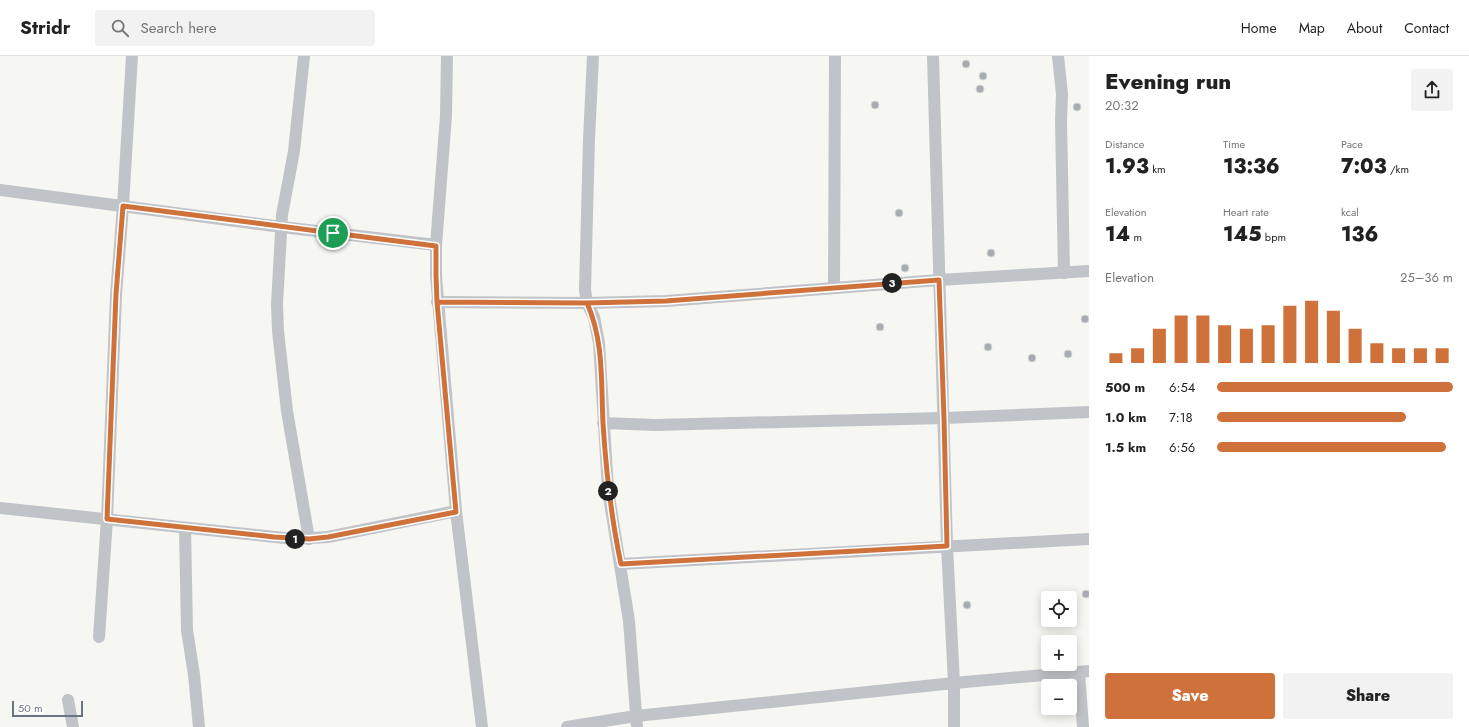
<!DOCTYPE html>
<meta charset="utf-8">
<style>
:root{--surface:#fff;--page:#f2f2f2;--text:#222;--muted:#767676;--line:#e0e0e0;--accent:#cf713a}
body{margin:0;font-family:Jost,sans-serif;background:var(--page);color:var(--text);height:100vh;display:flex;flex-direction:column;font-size:15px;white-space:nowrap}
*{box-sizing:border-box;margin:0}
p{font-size:13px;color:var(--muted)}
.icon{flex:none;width:22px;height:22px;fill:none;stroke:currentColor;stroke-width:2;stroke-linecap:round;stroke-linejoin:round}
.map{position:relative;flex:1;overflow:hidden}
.drawer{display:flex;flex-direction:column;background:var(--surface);width:380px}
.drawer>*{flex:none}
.fabs{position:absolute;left:1041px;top:535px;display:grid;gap:8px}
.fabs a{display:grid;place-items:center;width:36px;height:36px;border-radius:4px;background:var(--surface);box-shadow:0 2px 10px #0003;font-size:20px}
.scale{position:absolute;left:12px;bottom:10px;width:71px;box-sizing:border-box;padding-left:4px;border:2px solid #697381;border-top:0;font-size:11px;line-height:14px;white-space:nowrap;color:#697381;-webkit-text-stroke:3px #fff;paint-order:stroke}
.pin{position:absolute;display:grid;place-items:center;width:34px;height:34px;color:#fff;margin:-17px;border:2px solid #fff;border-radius:50%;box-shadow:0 1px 4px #0007}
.km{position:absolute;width:20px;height:20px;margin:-10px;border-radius:50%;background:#222;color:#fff;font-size:11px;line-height:20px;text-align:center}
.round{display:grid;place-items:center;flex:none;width:42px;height:42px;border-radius:4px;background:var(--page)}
.summary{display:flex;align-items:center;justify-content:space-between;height:68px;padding:0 16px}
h1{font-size:22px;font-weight:800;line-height:30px}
.figures{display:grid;grid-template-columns:repeat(3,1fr);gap:6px;height:68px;padding:4px 16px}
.figures div{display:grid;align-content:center}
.figures b{font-size:20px;font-weight:800}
.figures small{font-size:11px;font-weight:400}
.figures p{font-size:11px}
.chart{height:112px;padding:8px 16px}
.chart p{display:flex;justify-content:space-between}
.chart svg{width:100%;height:72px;margin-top:4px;stroke:var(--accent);stroke-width:6}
.action{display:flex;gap:8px;margin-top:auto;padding:8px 16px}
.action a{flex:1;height:46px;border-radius:4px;background:var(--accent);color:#fff;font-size:16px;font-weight:800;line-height:46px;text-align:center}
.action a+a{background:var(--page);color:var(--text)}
ul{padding:0 16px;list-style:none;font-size:13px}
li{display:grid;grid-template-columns:64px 48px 1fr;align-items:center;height:30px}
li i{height:10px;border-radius:5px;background:var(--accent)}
header{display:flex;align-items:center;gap:24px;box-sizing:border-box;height:56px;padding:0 20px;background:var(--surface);border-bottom:1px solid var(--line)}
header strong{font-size:19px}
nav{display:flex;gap:22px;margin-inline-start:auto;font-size:14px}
.search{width:280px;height:36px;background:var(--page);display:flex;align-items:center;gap:10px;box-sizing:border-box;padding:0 14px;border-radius:4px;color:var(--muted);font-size:15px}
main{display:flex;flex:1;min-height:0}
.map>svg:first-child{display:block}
.building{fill:#a7acb3;stroke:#d7d8d6}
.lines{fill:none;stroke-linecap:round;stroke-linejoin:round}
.minor{stroke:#c0c3c7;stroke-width:12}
.route-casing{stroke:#fff;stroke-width:8}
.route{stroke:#cf713a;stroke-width:5}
</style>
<header>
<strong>Stridr</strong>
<div class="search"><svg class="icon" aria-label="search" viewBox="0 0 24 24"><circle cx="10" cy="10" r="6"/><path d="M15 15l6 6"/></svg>Search here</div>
<nav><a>Home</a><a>Map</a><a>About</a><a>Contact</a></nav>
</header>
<main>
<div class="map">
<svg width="1089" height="671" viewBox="0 0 1089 671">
<rect width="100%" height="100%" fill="#f6f6f3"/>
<g class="building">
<circle cx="966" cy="8" r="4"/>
<circle cx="983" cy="20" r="4"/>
<circle cx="980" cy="33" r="4"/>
<circle cx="875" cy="49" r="4"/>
<circle cx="1077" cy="51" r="4"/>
<circle cx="899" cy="157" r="4"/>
<circle cx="991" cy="197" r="4"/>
<circle cx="905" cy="212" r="4"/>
<circle cx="1085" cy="263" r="4"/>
<circle cx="880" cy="271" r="4"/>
<circle cx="988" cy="291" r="4"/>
<circle cx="1068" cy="298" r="4"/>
<circle cx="1032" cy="302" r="4"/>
<circle cx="1086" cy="538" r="4"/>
<circle cx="967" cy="549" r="4"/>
</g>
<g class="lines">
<g class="minor">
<path d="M304 0 294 95 282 159 277 248 278 275 287 355 309 483"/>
<path d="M447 0 446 60 436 189V220L456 455 482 671"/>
<path d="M593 0 589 84 585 234 587 247 594 261 599 287 608 434 629 565 637 671"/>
<path d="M933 0 947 490 954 627V671"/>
<path d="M1058 0 1062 38 1061 65 1064 217"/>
<path d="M0 134 282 171 436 189"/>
<path d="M834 232 835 0"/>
<path d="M437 246 587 247 666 245 939 224 1089 215"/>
<path d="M603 367 655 369 944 362 1089 356"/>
<path d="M0 452 294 483 328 481 456 455"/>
<path d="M185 472 187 574 194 619 199 671"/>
<path d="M621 508 1089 483"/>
<path d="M99 581 107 463 116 239 123 150 132 0"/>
<path d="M1079 616 1083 671"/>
<path d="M68 644 73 671"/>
<path d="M567 671 636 660 954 627 1089 615"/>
</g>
</g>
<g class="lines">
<g class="route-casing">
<path id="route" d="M333 177 123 150 116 238 107 463 274 481 309 483 328 481 456 456 437 246 587 247C604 285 601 327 603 367 606 415 611 461 621 508L947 490 944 362 939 224 666 245 587 247 437 246 436 220V190L333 177"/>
</g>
<use href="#route" class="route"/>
</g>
</svg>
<div class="fabs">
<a><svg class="icon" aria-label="locate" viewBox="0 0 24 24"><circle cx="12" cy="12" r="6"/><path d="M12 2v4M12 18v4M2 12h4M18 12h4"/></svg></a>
<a>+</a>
<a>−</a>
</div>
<div class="scale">50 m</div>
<div class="pin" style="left:333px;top:177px;background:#1e9e55"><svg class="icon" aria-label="arrive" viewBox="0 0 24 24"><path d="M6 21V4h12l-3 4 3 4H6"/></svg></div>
<b class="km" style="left:295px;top:483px">1</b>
<b class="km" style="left:608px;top:435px">2</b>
<b class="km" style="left:892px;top:227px">3</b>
</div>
<section class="drawer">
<div class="summary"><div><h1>Evening run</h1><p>20:32</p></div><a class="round"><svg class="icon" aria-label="share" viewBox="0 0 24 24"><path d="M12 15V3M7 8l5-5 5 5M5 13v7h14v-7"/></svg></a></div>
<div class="figures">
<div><p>Distance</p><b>1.93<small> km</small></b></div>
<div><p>Time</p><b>13:36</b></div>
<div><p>Pace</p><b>7:03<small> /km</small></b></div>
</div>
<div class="figures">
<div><p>Elevation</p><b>14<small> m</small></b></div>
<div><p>Heart rate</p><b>145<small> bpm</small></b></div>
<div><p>kcal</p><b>136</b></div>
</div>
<div class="chart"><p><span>Elevation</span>25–36 m</p>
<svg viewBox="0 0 160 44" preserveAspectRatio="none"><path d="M5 44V38M15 44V35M25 44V23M35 44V15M45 44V15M55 44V21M65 44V23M75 44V21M85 44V9M95 44V6M105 44V12M115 44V23M125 44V32M135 44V35M145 44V35M155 44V35"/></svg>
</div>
<ul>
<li><b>500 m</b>6:54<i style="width:100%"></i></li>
<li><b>1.0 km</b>7:18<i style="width:80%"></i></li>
<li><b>1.5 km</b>6:56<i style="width:97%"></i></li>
</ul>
<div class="action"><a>Save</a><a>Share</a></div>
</section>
</main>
